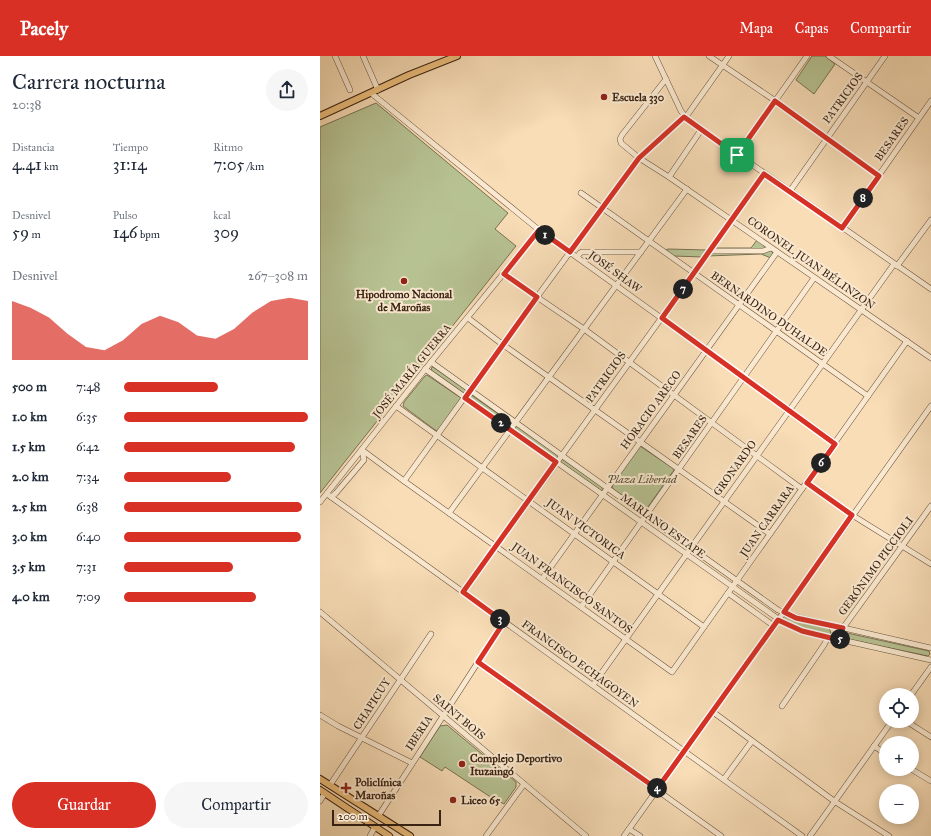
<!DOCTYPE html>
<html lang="es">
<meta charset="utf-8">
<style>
:root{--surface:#fff;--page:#f6f6f7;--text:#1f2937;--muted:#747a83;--accent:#d93025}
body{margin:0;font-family:"IM FELL Great Primer",serif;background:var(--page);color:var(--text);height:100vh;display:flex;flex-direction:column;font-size:15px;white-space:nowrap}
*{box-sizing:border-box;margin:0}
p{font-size:13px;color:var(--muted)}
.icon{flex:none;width:22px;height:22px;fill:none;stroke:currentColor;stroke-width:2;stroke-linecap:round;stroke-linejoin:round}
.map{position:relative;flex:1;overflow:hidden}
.drawer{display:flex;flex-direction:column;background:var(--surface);width:320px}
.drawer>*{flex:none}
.buttons{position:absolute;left:559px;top:632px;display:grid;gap:8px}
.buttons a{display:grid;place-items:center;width:40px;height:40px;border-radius:50%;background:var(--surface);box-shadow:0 2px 10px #0003;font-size:20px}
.scale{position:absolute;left:12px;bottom:10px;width:109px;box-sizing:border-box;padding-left:4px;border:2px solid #3a2312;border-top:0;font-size:11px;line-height:14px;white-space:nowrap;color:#3a2312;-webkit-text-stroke:3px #fae9d0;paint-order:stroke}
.pin{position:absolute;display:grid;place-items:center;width:34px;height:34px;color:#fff;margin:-17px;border-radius:8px;box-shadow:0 2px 6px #0006}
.km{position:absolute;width:20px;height:20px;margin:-10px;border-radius:50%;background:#222;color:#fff;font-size:11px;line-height:20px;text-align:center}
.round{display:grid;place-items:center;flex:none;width:42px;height:42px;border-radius:21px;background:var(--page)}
.head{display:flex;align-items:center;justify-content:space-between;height:68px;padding:0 12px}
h1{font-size:22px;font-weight:600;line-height:30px}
.figures{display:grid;grid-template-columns:repeat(3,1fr);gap:6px;height:68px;padding:4px 12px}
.figures div{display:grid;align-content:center}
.figures b{font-size:17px;font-weight:600}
.figures small{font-size:11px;font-weight:400}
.figures p{font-size:11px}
.chart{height:112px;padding:8px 12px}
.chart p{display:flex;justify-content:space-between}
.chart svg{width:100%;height:72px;margin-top:4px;fill:var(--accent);opacity:.7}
.cta{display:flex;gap:8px;margin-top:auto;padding:8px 12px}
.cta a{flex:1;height:46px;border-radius:24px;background:var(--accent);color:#fff;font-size:16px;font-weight:600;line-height:46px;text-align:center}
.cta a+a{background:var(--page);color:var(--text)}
ul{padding:0 12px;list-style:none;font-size:13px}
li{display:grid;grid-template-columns:64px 48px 1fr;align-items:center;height:30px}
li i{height:10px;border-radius:5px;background:var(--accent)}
header{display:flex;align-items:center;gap:24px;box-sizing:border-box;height:56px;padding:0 20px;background:var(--accent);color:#fff}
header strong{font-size:19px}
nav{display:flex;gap:22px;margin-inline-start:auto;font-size:14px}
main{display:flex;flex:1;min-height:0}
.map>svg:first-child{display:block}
.green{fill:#b7c293;stroke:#787252}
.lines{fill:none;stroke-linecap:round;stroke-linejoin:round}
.minor-casing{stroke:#6a523b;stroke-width:6}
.major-casing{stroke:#3a2312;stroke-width:8}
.minor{stroke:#fae9d0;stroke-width:5}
.major{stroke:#ecbe7c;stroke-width:6}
.route-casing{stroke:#fff;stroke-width:8}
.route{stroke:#d93025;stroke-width:5}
.poi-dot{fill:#8f2418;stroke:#fae9d0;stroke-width:1.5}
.labels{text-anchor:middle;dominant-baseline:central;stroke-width:4;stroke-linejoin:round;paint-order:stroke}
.poi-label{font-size:11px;font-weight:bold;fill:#3a2312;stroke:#fae9d0;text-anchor:start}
.street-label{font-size:11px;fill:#3a2312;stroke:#fae9d0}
.park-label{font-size:11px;font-style:italic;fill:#594b32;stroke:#fae9d0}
</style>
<header>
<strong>Pacely</strong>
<nav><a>Mapa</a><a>Capas</a><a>Compartir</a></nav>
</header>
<main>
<section class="drawer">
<div class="head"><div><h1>Carrera nocturna</h1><p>20:38</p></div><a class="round"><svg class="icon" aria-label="share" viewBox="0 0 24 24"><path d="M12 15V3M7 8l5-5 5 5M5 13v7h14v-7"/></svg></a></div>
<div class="figures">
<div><p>Distancia</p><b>4.41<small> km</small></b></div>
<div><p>Tiempo</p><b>31:14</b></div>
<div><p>Ritmo</p><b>7:05<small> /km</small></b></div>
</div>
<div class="figures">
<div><p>Desnivel</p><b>59<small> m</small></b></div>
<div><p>Pulso</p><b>146<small> bpm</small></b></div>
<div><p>kcal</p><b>309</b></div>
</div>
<div class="chart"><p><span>Desnivel</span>267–308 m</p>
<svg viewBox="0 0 160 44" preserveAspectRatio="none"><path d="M0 44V8L10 12L20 18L30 28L40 36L50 38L60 32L70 22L80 17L90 21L100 29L110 31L120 25L130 15L140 8L150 6L160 8V44z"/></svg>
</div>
<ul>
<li><b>500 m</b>7:48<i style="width:51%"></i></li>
<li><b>1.0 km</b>6:35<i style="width:100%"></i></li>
<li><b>1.5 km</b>6:42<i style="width:93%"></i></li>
<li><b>2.0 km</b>7:34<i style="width:58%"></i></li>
<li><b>2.5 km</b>6:38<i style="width:97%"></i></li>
<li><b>3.0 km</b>6:40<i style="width:96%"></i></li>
<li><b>3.5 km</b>7:31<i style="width:59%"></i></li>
<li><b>4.0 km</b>7:09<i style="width:72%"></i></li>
</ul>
<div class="cta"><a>Guardar</a><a>Compartir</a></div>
</section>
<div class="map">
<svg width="611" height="780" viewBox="0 0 611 780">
<rect width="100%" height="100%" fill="#f8ddb7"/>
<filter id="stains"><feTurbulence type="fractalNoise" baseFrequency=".005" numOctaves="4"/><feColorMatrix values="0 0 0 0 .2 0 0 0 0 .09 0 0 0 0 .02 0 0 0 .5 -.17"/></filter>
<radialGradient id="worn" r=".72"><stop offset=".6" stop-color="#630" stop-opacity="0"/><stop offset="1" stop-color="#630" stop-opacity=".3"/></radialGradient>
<g class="green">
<path d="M492 0H505L515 8 494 38 476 24Z"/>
<path d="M56 47 188 157 175 173 196 190 0 437V71Z"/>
<path d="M437 184 452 195 453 197 451 202 441 198 387 200 393 192H431Z"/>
<path d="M348 193 386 194 383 201 353 200 346 194Z"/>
<path d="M112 311H113L146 334 145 338 111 314Z"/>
<path d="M107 319 141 342 118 375 115 374 83 350 84 346 105 320Z"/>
<path d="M150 338 191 367 190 370 149 341Z"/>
<path d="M197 370 238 399V402H235L195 374V371Z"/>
<path d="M320 390 354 413V414L325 455 293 433 292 429Z"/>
<path d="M242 403 283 431V434L281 435 240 406Z"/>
<path d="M463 560 486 567 509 572 511 577 509 579C493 576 478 572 464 565L462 561Z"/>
<path d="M527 577 609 595 610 598 608 600 527 583 525 580Z"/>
<path d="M127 669 196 726V731L184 748 169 740 125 711 122 715 100 701 120 670Z"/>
</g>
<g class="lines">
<g class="minor-casing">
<g id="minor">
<path d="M15 0 30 34"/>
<path d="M43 0 58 34"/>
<path d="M335 0 361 55 368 64 611 233"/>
<path d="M389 0 460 48 559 120"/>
<path d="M509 0 599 62"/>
<path d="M346 23 302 79 300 83 301 87 319 102 349 121 611 302"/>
<path d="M51 37 219 174 515 387"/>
<path d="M417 99 487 0"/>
<path d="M349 121 381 74"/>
<path d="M470 135 565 0"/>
<path d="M261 137 548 340"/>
<path d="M522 172 611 45"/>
<path d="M390 195H443L451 192"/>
<path d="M257 201 260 197 262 196H321"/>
<path d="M577 210 611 164"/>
<path d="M183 218 264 273 482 433"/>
<path d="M148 262 182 288 450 478"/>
<path d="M111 306 458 554 476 561 611 592"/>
<path d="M105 313 464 567 482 575 611 604"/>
<path d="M76 350 384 571"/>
<path d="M42 394 84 425 352 616 587 285"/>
<path d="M84 425 217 241 319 102 368 58 409 0"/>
<path d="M487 427 532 459 611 508"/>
<path d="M7 438 482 780"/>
<path d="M11 441 16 437 44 404 42 394"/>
<path d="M0 446 111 306 219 174"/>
<path d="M129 457 367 133"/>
<path d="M222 523 457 196"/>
<path d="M143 536 374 217 444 118"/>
<path d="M408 537 454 570"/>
<path d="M261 551 494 222"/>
<path d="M0 556 266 780"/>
<path d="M519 584 523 572 611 450"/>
<path d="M158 606 401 780"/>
<path d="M273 629 574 208"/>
<path d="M591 639 611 611"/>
<path d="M462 650 504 589 508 581"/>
<path d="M393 656 514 745 569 780"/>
<path d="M0 659 18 670 92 707"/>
<path d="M586 665 611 681"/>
<path d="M554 690 566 698"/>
<path d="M591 713 611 725"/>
<path d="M404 723 432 685"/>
<path d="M10 729 111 578"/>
<path d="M0 745 5 737"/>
<path d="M59 759 184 566"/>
<path d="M309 773 320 780"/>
<path d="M50 780 55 771"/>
<path d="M166 780 204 728"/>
<path d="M304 780 611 350"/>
<path d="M490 780 572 665"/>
</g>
</g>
<g class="major-casing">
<g id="major">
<path d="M0 60 89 19 137 0"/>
<path d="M0 723 90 780"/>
<path d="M0 734 69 780"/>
</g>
</g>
<use href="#minor" class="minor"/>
<use href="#major" class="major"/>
</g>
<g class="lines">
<g class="route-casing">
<path id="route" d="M455 45 559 120 522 172 444 118 342 262 515 388 487 427 532 459 464 556 476 562 523 572 519 584 482 575 458 564 337 733 158 606 184 566 143 536 236 406 145 342 217 241 184 218 219 174 250 196 319 102 364 61 417 99Z"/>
</g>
<use href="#route" class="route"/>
</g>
<g class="poi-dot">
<circle cx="284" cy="41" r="4"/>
<circle cx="84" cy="225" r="4"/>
<circle cx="142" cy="708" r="4"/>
<path d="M24 726h4v4h4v4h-4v4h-4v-4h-4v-4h4z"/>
<circle cx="133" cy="744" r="4"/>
</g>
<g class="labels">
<g class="poi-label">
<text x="292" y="41">Escuela 330</text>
<text x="84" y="238" text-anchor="middle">Hipodromo Nacional<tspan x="84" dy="13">de Maroñas</tspan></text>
<text x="150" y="702">Complejo Deportivo<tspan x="150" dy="13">Ituzaingó</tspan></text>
<text x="35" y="726">Policlínica<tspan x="35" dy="13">Maroñas</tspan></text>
<text x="141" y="744">Liceo 65</text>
</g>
<g class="street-label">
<text transform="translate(523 42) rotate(-54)">PATRICIOS</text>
<text transform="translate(572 83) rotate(-55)">BESARES</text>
<text transform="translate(491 207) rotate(35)">CORONEL JUAN BÉLINZON</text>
<text transform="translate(295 216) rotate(36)">JOSÉ SHAW</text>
<text transform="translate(449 258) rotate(35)">BERNARDINO DUHALDE</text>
<text transform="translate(92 315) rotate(-51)">JOSÉ MARÍA GUERRA</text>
<text transform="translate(286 321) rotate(-54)">PATRICIOS</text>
<text transform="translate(331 354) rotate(-54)">HORACIO ARECO</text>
<text transform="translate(370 381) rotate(-55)">BESARES</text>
<text transform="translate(415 412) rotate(-54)">GRONARDO</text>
<text transform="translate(447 465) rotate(-55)">JUAN CARRARA</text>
<text transform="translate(343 470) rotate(36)">MARIANO ESTAPE</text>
<text transform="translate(266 473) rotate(36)">JUAN VICTORICA</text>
<text transform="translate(556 510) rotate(-54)">GERÓNIMO PICCIOLI</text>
<text transform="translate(252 532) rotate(36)">JUAN FRANCISCO SANTOS</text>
<text transform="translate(260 608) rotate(36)">FRANCISCO ECHAGOYEN</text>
<text transform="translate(52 648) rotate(-57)">CHAPICUY</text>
<text transform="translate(139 661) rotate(40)">SAINT BOIS</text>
<text transform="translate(99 677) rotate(-57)">IBERIA</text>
</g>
<g class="park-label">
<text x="322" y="423">Plaza Libertad</text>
</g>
</g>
<rect width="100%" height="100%" filter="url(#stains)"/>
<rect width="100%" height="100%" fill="url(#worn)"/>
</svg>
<div class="buttons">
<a><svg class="icon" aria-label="locate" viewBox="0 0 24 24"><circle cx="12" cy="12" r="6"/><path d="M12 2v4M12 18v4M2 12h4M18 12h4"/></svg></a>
<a>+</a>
<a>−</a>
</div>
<div class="scale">200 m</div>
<div class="pin" style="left:417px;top:99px;background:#1e9e55"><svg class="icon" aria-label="arrive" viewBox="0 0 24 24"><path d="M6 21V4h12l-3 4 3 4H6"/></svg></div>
<b class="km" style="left:225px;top:179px">1</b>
<b class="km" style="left:181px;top:367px">2</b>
<b class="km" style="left:180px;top:563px">3</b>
<b class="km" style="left:337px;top:732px">4</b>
<b class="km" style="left:520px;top:583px">5</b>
<b class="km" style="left:501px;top:407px">6</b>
<b class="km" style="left:363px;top:233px">7</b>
<b class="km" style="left:543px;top:142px">8</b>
</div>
</main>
